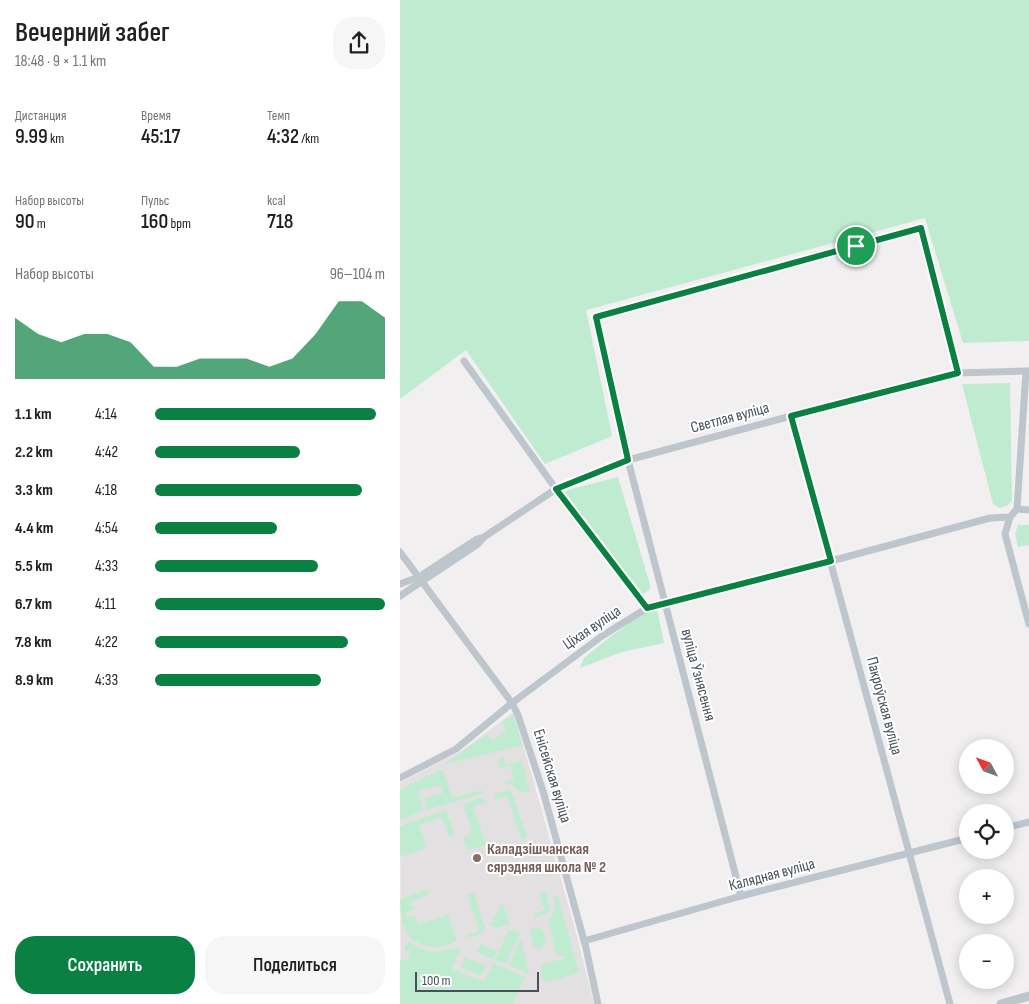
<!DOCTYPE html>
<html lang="ru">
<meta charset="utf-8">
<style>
:root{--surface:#fff;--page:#f6f6f6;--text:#202124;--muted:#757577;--accent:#0b8043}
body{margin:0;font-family:"Sofia Sans Condensed",sans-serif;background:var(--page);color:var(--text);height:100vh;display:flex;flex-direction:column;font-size:19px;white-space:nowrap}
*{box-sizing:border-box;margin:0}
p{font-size:16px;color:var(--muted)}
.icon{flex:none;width:28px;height:28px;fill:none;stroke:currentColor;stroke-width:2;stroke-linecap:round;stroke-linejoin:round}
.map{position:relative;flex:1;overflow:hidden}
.drawer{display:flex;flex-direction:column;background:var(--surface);width:400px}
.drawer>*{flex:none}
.needle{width:32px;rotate:311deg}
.controls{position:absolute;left:559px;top:739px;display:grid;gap:10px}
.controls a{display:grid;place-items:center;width:55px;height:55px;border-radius:50%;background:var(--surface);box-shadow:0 2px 12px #0003;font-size:25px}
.scale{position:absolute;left:15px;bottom:12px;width:124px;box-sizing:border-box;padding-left:5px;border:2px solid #48515b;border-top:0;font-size:14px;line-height:18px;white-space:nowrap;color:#48515b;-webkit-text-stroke:4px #fff;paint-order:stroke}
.pin{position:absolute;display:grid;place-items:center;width:42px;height:42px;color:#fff;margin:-21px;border:2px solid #fff;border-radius:50%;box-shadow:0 1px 5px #0007}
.round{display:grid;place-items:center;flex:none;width:52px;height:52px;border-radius:20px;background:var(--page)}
.headline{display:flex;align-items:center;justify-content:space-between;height:85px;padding:0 15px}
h1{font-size:28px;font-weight:600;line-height:38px}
.stats{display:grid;grid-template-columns:repeat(3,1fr);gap:8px;height:85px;padding:5px 15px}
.stats div{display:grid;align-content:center}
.stats b{font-size:21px;font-weight:600}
.stats small{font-size:14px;font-weight:400}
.stats p{font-size:14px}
.chart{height:140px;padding:10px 15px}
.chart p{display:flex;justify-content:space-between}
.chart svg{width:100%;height:90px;margin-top:5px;fill:var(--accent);opacity:.7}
.button{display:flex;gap:10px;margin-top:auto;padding:10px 15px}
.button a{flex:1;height:58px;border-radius:20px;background:var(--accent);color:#fff;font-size:20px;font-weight:600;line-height:58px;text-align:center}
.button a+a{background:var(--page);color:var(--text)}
ul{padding:0 15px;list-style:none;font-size:16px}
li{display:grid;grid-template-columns:80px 60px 1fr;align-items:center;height:38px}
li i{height:12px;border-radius:6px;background:var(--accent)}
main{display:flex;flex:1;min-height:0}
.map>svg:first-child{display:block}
.education{fill:#e2e0e0}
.green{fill:#bfecd1}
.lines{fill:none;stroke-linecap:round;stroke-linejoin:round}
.minor{stroke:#bec6cd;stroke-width:7}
.tertiary{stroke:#bec6cd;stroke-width:9}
.route-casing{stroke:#fff;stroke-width:10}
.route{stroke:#0b8043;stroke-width:6}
.education-dot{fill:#8d6e63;stroke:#fff;stroke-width:2}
.labels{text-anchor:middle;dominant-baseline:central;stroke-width:4;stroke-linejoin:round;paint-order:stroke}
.street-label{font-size:16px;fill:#48515b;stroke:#fff}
.education-label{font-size:16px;font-weight:bold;fill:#785e54;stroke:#fff;text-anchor:start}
</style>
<main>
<section class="drawer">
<div class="headline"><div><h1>Вечерний забег</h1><p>18:48 · 9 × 1.1 km</p></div><a class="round"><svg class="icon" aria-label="share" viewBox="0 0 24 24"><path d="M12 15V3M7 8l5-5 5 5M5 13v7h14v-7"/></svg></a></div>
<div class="stats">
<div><p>Дистанция</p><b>9.99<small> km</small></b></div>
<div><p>Время</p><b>45:17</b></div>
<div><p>Темп</p><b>4:32<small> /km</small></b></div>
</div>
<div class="stats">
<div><p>Набор высоты</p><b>90<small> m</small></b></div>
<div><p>Пульс</p><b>160<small> bpm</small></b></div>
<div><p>kcal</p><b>718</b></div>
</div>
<div class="chart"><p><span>Набор высоты</span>96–104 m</p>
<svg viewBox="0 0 160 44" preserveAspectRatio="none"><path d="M0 44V14L10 22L20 26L30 22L40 22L50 26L60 38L70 38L80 34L90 34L100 34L110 38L120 34L130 22L140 6L150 6L160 14V44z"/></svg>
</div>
<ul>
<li><b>1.1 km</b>4:14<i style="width:96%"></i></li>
<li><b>2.2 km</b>4:42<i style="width:63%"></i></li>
<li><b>3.3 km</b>4:18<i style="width:90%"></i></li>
<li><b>4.4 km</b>4:54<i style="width:53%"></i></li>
<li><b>5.5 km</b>4:33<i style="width:71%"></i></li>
<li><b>6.7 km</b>4:11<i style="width:100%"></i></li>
<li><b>7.8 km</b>4:22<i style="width:84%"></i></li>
<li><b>8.9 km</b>4:33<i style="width:72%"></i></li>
</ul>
<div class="button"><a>Сохранить</a><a>Поделиться</a></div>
</section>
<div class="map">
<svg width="629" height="1004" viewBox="0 0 629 1004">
<rect width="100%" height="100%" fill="#f1efef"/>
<path class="education" d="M114 712 176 933 194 1004H1L0 783 61 751Z"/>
<g class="green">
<path d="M0 0H629V341L563 343 525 218 186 310 212 436 145 464 66 350 0 399Z"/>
<path d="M610 383 612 500 608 505 600 508 593 504 562 384Z"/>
<path d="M218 477 251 588 242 595 164 491Z"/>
<path d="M618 525H629V545L618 547 615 534Z"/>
<path d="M257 609 264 643 222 652 180 668 184 658 210 637 244 613Z"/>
<path d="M113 715 122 745 45 764 86 735 93 740 106 731 103 722Z"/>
<path d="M100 758H104L106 765 122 760 130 791 120 792 111 784 106 785 104 782 114 779 110 766 101 769 98 760Z"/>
<path d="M40 770H43L52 798 82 790 83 793 27 810 24 798 43 793 41 785 18 791 23 811 0 820V790Z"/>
<path d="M106 790H110L112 793 127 836 122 841 107 796 95 800V795Z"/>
<path d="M81 798 84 799 87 802 73 807 86 845 68 850 63 838 68 836 72 830 63 804Z"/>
<path d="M46 810 54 833 53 835 49 837 42 817 19 825 26 848 0 857V826Z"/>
<path d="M27 890 29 895 10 901 13 910 5 913 6 917 15 915 18 925 48 915 57 941C50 944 42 947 34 947 6 946 0 921 0 899Z"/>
<path d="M145 891 150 910 148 913 136 918 134 914 145 910 139 893Z"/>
<path d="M74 893 85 928 83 933 68 938 67 935 79 931 67 895Z"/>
<path d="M158 896 179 973 146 982C140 976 138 972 143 964L166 958 156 952 148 920C156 913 156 907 154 897Z"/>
<path d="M102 903 110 924 96 928 91 925Z"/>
<path d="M135 927C144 927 144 935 146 942L142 947 139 949 133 945 130 931Z"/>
<path d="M112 930 120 933 106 964 95 960 108 931Z"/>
<path d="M121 938 129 974 109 965Z"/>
<path d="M8 941C19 950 31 954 45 950 51 949 54 947 60 950L52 969 84 982 93 963 125 977 113 1004H0V960L6 961 10 952 4 949Z"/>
<path d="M80 944 97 951 93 959 77 952Z"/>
<path d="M65 957 86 966 81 976 61 967Z"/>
</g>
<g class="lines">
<g class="minor">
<path d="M64 361 156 489 247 608"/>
<path d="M391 416 550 1004"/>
<path d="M617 509 626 371"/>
<path d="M610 517 605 534 629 624"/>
<path d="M0 552 112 703 118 715 143 791 186 948 198 1004"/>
<path d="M0 584 19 577 77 539 84 537"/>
<path d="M0 596 78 544 84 537 156 489 228 460 391 416 558 373 629 371"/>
<path d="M0 778 56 749 112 703 202 636 247 608 431 561 590 518 610 517 617 509 629 510"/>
<path d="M605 828 629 822"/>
<path d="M341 896 228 460 196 317 521 228 558 373"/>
<path d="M184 941 341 896 568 838"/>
</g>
<path class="tertiary" d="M601 1004 629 996"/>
</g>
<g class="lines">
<g class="route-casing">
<path id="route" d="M521 228 558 373 391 416 431 561 247 608 156 489 228 460 196 317Z"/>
</g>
<use href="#route" class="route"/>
</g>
<circle class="education-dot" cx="77" cy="858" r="5"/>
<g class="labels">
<g class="street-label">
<text transform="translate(330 418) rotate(-15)">Светлая вуліца</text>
<text transform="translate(192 628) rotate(-34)">Ціхая вуліца</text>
<text transform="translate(298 675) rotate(75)">вуліца Ўзнясення</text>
<text transform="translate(484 706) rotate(75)">Пакроўская вуліца</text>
<text transform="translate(152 776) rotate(73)">Енісейская вуліца</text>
<text transform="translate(372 875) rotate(-15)">Калядная вуліца</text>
</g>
<g class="education-label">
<text x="87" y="849">Каладзішчанская<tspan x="87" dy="18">сярэдняя школа № 2</tspan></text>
</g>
</g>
</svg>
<div class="controls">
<a><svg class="needle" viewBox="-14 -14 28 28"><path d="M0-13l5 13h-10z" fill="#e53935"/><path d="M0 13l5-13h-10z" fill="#757577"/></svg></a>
<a><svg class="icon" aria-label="locate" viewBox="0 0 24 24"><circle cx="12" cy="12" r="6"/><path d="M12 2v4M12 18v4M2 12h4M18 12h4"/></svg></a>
<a>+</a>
<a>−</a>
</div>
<div class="scale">100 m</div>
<div class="pin" style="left:456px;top:246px;background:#1e9e55"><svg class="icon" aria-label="arrive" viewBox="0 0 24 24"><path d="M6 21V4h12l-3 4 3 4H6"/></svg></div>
</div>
</main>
